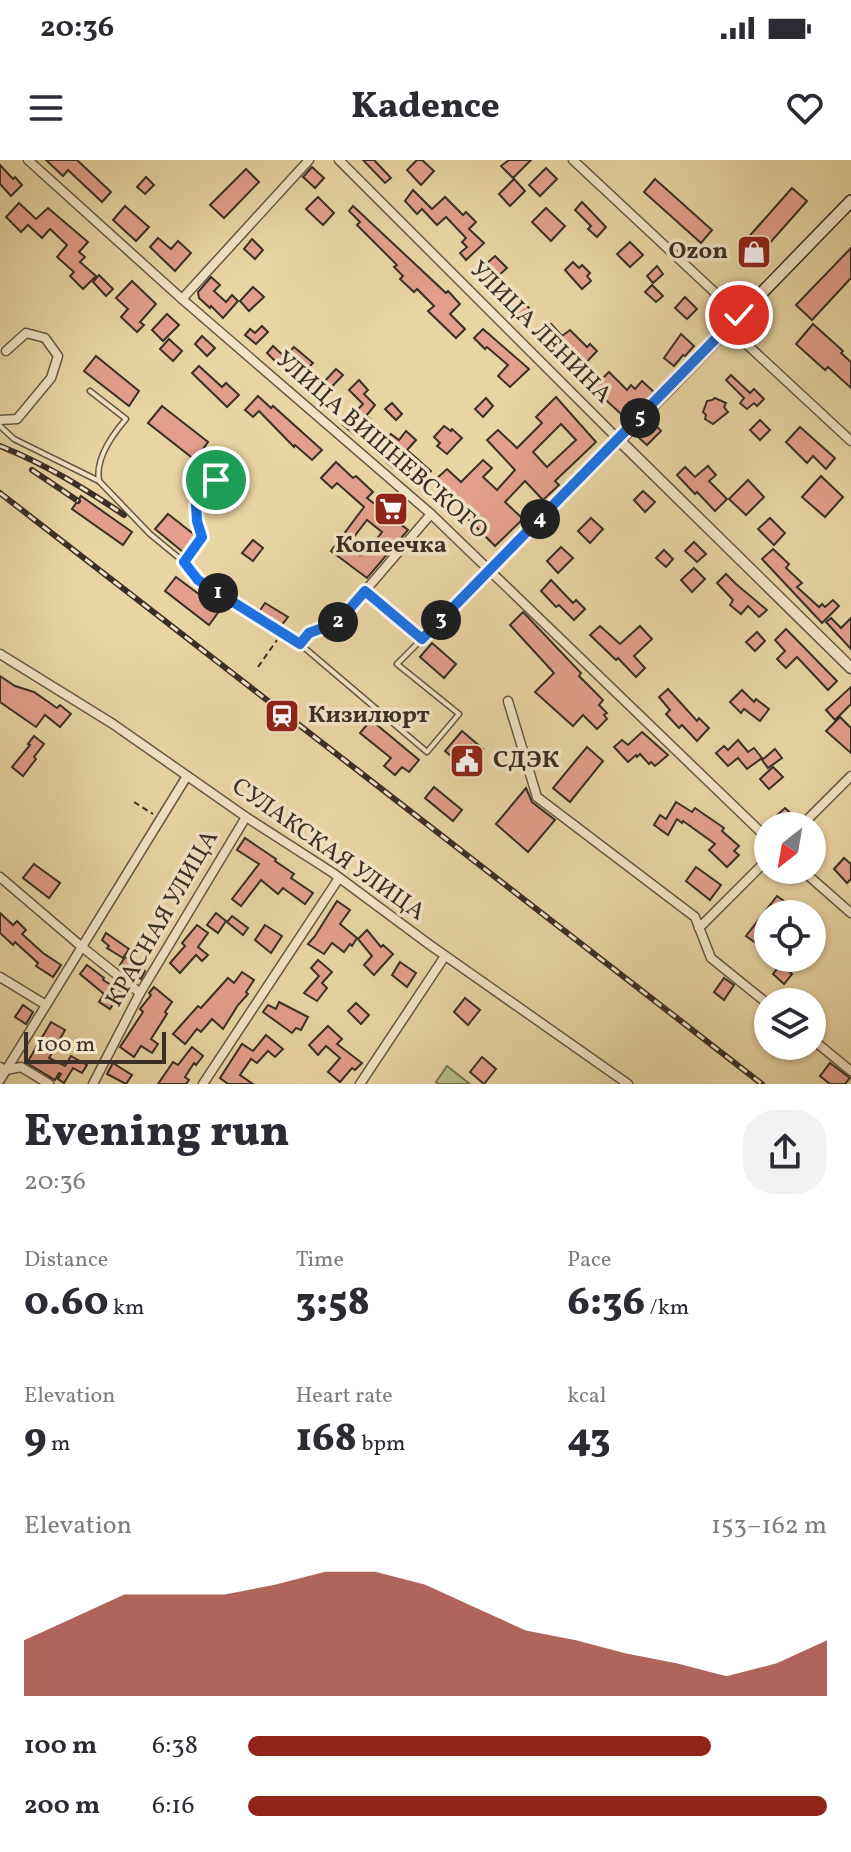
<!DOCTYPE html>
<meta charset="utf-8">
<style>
:root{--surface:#fff;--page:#f2f2f3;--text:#2b2b33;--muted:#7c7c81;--accent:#8f2418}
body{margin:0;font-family:Vollkorn,serif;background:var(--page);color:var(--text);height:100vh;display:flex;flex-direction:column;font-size:30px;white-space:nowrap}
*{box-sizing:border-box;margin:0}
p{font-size:26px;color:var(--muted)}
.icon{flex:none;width:44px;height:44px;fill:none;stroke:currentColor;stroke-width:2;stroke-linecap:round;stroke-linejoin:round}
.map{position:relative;height:924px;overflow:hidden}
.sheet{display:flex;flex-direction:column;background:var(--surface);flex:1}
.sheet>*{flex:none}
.needle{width:52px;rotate:211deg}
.controls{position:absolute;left:754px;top:652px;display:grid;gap:16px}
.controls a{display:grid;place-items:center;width:72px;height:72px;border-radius:50%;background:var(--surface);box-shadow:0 2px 6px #0004;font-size:40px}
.scale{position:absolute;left:24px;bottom:20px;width:142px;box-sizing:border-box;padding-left:8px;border:4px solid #393025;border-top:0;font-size:22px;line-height:28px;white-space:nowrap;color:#393025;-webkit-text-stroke:6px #f1e3c3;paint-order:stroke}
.pin{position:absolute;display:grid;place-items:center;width:68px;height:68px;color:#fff;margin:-34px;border:4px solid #fff;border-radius:50%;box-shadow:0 2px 8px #0007}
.km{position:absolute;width:40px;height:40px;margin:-20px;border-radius:50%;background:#222;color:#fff;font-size:22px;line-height:40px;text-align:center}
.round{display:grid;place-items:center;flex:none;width:84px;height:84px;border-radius:32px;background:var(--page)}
.overview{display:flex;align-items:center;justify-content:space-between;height:136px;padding:0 24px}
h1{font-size:44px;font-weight:800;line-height:60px}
.figures{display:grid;grid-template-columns:repeat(3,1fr);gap:12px;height:136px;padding:8px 24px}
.figures div{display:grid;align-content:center}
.figures b{font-size:40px;font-weight:800}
.figures small{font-size:22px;font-weight:400}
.figures p{font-size:22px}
.chart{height:224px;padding:16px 24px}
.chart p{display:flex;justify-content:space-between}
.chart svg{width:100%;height:144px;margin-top:8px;fill:var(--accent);opacity:.7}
ul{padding:0 24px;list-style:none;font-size:26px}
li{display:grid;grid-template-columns:128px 96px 1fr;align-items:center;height:60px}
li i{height:20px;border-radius:10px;background:var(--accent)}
.status{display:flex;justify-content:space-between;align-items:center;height:56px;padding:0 40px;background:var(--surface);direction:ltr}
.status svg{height:22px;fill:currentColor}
header{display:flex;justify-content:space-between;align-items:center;height:104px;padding:0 24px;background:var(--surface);font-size:36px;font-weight:800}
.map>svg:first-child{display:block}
.green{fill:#b6bd85;stroke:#787655;stroke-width:2}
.building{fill:#e29f8b;stroke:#393025;stroke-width:2;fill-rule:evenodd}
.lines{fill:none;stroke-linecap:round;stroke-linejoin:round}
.service-casing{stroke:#655944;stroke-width:7}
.minor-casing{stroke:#655944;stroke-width:11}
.tertiary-casing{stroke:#655944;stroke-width:13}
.secondary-casing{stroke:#393025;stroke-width:14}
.path{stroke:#393025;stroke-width:2;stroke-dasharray:6 4;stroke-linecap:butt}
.service{stroke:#f1e3c3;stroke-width:4}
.minor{stroke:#f1e3c3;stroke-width:8}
.tertiary{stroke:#f1e3c3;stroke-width:10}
.secondary{stroke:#f1e3c3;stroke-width:11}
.rail-casing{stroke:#393025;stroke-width:6}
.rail{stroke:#f1e3c3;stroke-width:3;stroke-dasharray:9;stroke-linecap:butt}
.route-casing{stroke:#fff;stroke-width:16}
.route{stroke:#1a73e8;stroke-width:10}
.labels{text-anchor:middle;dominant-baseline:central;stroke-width:7;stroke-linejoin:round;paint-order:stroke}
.poi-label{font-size:24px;font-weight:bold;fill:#393025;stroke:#f1e3c3;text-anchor:start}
.street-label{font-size:24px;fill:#393025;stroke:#f1e3c3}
</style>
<div class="status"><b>20:36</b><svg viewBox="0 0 49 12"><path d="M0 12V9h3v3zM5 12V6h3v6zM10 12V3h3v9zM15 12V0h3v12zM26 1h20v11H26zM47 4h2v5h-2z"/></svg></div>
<header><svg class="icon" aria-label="menu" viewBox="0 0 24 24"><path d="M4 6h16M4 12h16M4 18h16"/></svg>Kadence<svg class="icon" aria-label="heart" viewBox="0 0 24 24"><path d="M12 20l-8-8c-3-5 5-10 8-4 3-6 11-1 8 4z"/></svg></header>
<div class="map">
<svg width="851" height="924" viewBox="0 0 851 924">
<rect width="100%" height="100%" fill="#e9d4a3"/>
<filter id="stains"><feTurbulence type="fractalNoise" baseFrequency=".0025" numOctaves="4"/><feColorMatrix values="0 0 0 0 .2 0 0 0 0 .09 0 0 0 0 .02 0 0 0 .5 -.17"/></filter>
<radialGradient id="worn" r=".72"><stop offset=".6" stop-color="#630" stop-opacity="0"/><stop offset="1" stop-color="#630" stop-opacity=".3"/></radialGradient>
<path class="green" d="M447 906 470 924H439L436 922Z"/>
<g class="building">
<path d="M46 0H77L111 32 102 42 68 10 63 16Z"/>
<path d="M363 0H374L391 18 385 23Z"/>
<path d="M417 0H422L434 11 421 25 407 10Z"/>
<path d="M509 0H531L513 18 501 6Z"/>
<path d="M0 5 13 19 15 17 22 25 11 36 0 24Z"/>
<path d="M312 7 324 18 315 28 303 17Z"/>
<path d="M546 8 557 19 540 36 529 25Z"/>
<path d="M246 9 259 22 224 58 210 45Z"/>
<path d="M146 17 154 25 145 34 137 27Z"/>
<path d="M514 19 525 31 510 46 499 34Z"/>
<path d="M655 19 712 70 701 83 644 32Z"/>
<path d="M792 28 807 41 753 102 738 89Z"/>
<path d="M413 30 432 49 445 37 463 55 466 52 476 62 469 69 484 83 466 100 460 93 467 87 462 82 466 78 446 57 437 65 422 49 417 54 405 41Z"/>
<path d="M318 37 334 53 323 65 306 49Z"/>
<path d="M582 42 606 67 597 77 588 69 591 66 575 50Z"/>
<path d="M19 43 36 59 48 48 88 82 79 92 85 97 80 102 96 116 83 129 70 116 74 112 57 97 67 85 50 69 42 78 28 65 21 72 6 57Z"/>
<path d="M125 46 149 67 136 81 113 60Z"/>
<path d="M353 46 446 133 448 131 460 144 450 154 465 169 456 178 428 151 434 146 417 129 414 132 400 119 403 116 394 107 397 105 357 65 360 62 349 51Z"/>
<path d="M546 48 565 66 551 81 532 62Z"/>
<path d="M158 78 171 89 178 81 191 93 175 111 150 87Z"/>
<path d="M252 79 263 90 255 99 244 89Z"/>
<path d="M630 82 643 95 630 107 617 94Z"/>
<path d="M851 88V118L812 160 796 145Z"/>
<path d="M495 96 507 108 498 116 531 150 522 158 491 124 477 112Z"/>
<path d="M573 102 579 108 582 105 590 113 587 116 591 121 582 129 565 110Z"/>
<path d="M657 106 663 114 653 123 647 116Z"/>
<path d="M99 115 113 129 106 136 93 122Z"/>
<path d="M211 117 220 125 214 131 226 142 232 135 238 141 223 158 211 146 210 148 199 138 198 132Z"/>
<path d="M132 121 156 144 140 162 144 165 137 172 121 157 128 149 116 138Z"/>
<path d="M652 125 663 136 656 142 645 132Z"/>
<path d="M253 127 264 137 249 151 240 141Z"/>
<path d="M685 137 697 149 687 159 675 148Z"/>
<path d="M167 154 179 165 163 181 152 170Z"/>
<path d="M551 164 562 176 570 170 587 187 590 184 597 191 581 208 567 194 559 201 552 193 555 190 540 173Z"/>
<path d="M813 164 843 191 841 193 851 202V228L828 207 825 210 796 184Z"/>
<path d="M262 166 268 172 256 184 245 175 250 169 255 173Z"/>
<path d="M483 169 529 209 510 227 498 216 508 205 487 187 485 189 474 178Z"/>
<path d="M681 174 694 186 685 196 683 195 674 206 664 198Z"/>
<path d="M202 176 215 188 207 196 195 184Z"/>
<path d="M169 179 182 191 173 201 160 189Z"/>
<path d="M273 186 286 198 279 205 267 193Z"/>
<path d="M294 187 313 203 305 211 287 195Z"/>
<path d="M96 196 139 231 129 246 84 211Z"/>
<path d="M199 206 222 227 226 223 239 235 227 247 192 213Z"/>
<path d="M336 209 343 215 319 240 306 228 317 215 324 222Z"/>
<path d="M609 212 627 230 631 225 635 229 642 221 654 232 632 255 621 254 593 228Z"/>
<path d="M731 215 750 233 754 229 764 239 757 246 754 243 747 249 740 243 744 238 726 220Z"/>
<path d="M359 220 368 230 364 234 375 245 366 256 370 259 355 275 343 265 363 244 349 230Z"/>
<path d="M258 236 271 248 273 246 322 290 312 300 295 285 294 287 259 251 253 257 245 250Z"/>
<path d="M556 237 596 282 555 321 559 325 543 340 525 321 505 342 523 359 495 386 461 352 465 349 435 320 447 309 461 322 483 300 492 308 483 317 497 330 515 310 487 280 498 270 517 288 542 263 536 257ZM561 264 576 280 547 307 533 292Z"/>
<path d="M486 238 493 246 483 257 475 249Z"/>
<path d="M715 238 726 243 724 247 728 252 713 264 705 259 706 255 703 252 707 241 712 240Z"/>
<path d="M392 243 402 254 396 260 385 249Z"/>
<path d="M162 246 208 282 195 300 148 263Z"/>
<path d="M760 260 770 270 760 280 750 270Z"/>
<path d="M652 261 661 271 647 285 637 276Z"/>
<path d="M444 266 451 271 452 269 462 278 447 294 437 286 440 283 434 277Z"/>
<path d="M800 267 835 298 826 309 813 296 807 303 786 282Z"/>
<path d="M406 271 416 280 407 290 431 311 419 325 395 305 393 308 375 292 391 274 399 280Z"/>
<path d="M336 302 353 318 356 316 373 332 367 338 408 370 367 418 331 391 364 347 337 323 332 328 321 318ZM367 360 382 372 367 392 364 389 360 395 347 386Z"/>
<path d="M708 306 716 315 709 321 727 339 715 351 697 332 695 334 677 315 685 307 695 317Z"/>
<path d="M821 316 843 337 825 357 802 337Z"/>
<path d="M748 320 764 337 746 355 729 339Z"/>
<path d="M643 331 655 342 645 352 634 340Z"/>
<path d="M81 336 132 372 123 385 72 349Z"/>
<path d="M168 354 196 376 183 392 155 369Z"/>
<path d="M591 358 603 369 590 383 578 371Z"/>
<path d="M770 358 785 373 774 385 758 369Z"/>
<path d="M253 380 263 388 253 401 242 393Z"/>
<path d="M694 382 706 394 697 402 685 391Z"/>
<path d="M561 387 573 398 558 413 547 401Z"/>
<path d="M773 389 789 404 786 408 802 423 797 427 819 447 822 444 825 447 833 440 839 446 822 463 762 399Z"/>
<path d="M664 390 673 399 666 407 656 398Z"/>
<path d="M694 408 705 419 692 432 681 420Z"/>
<path d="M726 414 736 424 767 450 759 457 748 446 741 454 730 445 733 440 717 423Z"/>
<path d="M176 417 220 450 209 465 165 431Z"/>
<path d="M551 420 573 443 576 440 585 449 574 460 559 445 556 447 541 431Z"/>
<path d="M265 443 288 457 281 466 259 452Z"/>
<path d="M523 452 581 513 579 516 603 540 599 545 607 553 604 555 607 559 597 569 583 555 573 566 535 532 554 513 510 465Z"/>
<path d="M831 458 841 468 851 458V489L826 462Z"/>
<path d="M600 466 620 484 640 466 652 479 634 496 645 508 636 517 618 498 616 500 590 475Z"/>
<path d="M786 469 837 521 828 530 797 497 786 508 777 499 785 491 775 480Z"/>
<path d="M757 472 765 481 755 491 746 482Z"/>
<path d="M432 483 456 504 444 518 420 497Z"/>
<path d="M0 516 15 526 34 532 57 548 60 545 71 554 60 567 45 555 36 567 0 542Z"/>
<path d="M851 527V544L835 560 826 550Z"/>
<path d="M668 529 697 561 699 558 709 568 697 581 682 565 679 568 666 554 670 550 659 537Z"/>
<path d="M742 530 754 542 756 539 769 549 760 561 744 549 741 553 730 542Z"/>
<path d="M840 557 851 568V593L826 571Z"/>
<path d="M371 560 419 600 409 612 402 607 395 615 384 606 391 598 360 573Z"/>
<path d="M462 571 483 589 467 609 445 591Z"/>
<path d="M642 572 668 595 655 606 651 602 649 604 640 594 637 597 636 595 628 602 614 587 622 580 628 585Z"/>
<path d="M34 576 44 584 34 597 36 599 23 616 12 607 30 585 28 584Z"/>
<path d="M738 580 748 592 754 588 762 598 747 609 738 598 728 606 716 593 724 586 728 590Z"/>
<path d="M587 587 603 601 570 642 553 628Z"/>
<path d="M775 589 782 598 768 608 762 600Z"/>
<path d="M773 607 783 617 769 629 760 619Z"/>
<path d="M434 627 462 650 453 661 425 638Z"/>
<path d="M526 628 532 642 555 660 528 692 496 664Z"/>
<path d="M676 642 692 652 695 648 724 668 722 671 739 686 734 691 739 695 727 707 709 690 715 684 683 661 682 663 677 659 668 675 654 665 660 655 666 659Z"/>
<path d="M785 648 796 658 789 666H784L775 657Z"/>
<path d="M245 678 276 699 275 701 294 714 291 718 313 733 305 744 283 728 278 734 261 720 241 746 232 739 259 704 237 690Z"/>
<path d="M844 698 851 704V719L847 723 834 709Z"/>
<path d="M34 704 60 723 49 738 23 718Z"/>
<path d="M696 707 721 725 710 740 686 721Z"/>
<path d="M777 736 791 746 785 754H768V776L760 786 746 776Z"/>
<path d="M337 741 350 750 340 764 357 778 352 786 350 784 344 792 332 783 324 794 308 784 315 776Z"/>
<path d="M0 753 13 765 17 761 26 770 22 774 43 793 61 805 53 817 36 806 38 803 15 782 13 785 0 773Z"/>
<path d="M216 753 226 761 218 773 207 765Z"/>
<path d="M232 756 248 768 243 775 227 762Z"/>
<path d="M197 765 208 773 198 787 208 795 202 801 196 795 180 813 170 803 185 786 182 783Z"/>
<path d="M265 765 282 776 271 793 255 780Z"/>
<path d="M367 770 381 787 383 785 393 794 374 815 364 805 372 796 358 779Z"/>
<path d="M106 773 129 789 123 798 107 788 109 786 102 780Z"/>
<path d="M125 797 145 811 141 819 120 805Z"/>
<path d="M318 800 332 812 322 823 327 828 317 841 304 833 319 816 311 808Z"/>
<path d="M400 802 416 813 407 827 392 815Z"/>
<path d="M781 804 792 814 784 824 773 814Z"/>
<path d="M87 805 104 818 103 820 121 831 110 849 99 842 104 834 80 814Z"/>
<path d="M242 812 254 820 246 832 248 834 238 845 223 869 212 859 201 872 197 869 185 884 173 874 198 846 201 848 228 818 234 823Z"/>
<path d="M724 818 734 825 724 840 714 832Z"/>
<path d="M154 827 172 842 165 852 167 854 151 879 158 884 152 893 141 886 134 897 120 887 143 852 140 849 151 835 149 833Z"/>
<path d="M465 838 480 850 468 865 454 852Z"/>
<path d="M279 842 308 857 301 870 296 868 292 873 263 852 268 845 276 849Z"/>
<path d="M356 843 369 855 361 864 348 851Z"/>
<path d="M23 845 33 852 26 864 15 857Z"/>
<path d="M51 862 65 870 49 898 65 906 71 896 87 905 82 913 73 908 64 923 58 919 61 914 59 913 55 920 27 903Z"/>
<path d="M328 866 342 879 337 884 362 903 355 910 352 908 340 922 328 912 340 898 326 886 318 895 309 885Z"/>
<path d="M266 875 283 889 275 897 268 891 257 903 251 899 240 915 253 924H228L220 918 242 884 253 891Z"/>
<path d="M192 887 203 896 196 905 194 903 185 917 189 920 186 924H158L173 902 178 905Z"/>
<path d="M482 897 496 909 484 924 470 912Z"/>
<path d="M113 903 132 915 126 924 107 914Z"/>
<path d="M830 903 850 918 845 924H830L820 916Z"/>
</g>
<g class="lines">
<g class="service-casing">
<g id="service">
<path d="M90 231 126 259C113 274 95 299 99 321"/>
<path d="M0 266 14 279 99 321 150 374 184 402 202 377 197 361 196 345 216 320"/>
<path d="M184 402 198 420 300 484"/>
<path d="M363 433 338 462 309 473 300 484 427 592 459 554 397 504 422 479"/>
</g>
</g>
<g class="minor-casing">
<g id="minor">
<path d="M28 0 182 139 431 354 768 679"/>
<path d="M339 0 619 280"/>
<path d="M573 0 739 155"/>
<path d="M182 139 309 0"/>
<path d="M728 167 851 281"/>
<path d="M0 260 17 259 51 218 58 196 45 178 26 173 6 191"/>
<path d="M431 354 365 431 422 479 490 409"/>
<path d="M0 494 113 564 246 657 333 713 430 785 628 924"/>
<path d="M508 541 537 637 695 757 711 798 768 844"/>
<path d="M801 666 851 616"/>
<path d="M802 710 851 753"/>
<path d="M0 717 82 787 140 833"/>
<path d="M699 768 768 699"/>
<path d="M0 817 46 845"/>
<path d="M812 879 851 911"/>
<path d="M0 907 6 910 21 907 49 924"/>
<path d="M0 920 187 616"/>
<path d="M93 924 140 833 246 657"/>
<path d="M203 924 339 718"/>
<path d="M360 924 445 796"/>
</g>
</g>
<g class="tertiary-casing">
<path id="tertiary" d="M490 409 619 280 851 508"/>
</g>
<g class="secondary-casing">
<path id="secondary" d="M619 280 851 41"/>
</g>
<g class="path">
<path d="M258 507 277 480"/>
<path d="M134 642 153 654"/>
</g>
<use href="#service" class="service"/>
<use href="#minor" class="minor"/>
<use href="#tertiary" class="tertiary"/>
<use href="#secondary" class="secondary"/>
<g class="rail-casing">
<g id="rail">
<path d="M0 286C45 304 84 328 124 355"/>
<path d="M32 310 78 341"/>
<path d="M0 333 762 924"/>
</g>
</g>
<use href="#rail" class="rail"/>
</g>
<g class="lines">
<g class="route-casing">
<path id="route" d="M216 320 196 345 197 361 202 377 184 402 198 420 300 484 309 473 338 462 365 431 422 479 739 155"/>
</g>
<use href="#route" class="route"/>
</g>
<defs>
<g id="shop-square" transform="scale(1.8)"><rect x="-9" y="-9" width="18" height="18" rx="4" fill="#8f2418" stroke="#f1e3c3"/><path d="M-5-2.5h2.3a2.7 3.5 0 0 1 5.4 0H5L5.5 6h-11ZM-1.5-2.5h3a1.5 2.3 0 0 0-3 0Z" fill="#fff"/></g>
<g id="supermarket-square" transform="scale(1.8)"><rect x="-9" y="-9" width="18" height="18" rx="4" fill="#8f2418" stroke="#f1e3c3"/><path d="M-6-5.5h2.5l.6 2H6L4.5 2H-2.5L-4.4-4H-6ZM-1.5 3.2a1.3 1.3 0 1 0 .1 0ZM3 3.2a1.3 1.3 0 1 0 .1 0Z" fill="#fff"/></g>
<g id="station-square" transform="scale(1.8)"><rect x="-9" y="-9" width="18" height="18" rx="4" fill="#8f2418" stroke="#f1e3c3"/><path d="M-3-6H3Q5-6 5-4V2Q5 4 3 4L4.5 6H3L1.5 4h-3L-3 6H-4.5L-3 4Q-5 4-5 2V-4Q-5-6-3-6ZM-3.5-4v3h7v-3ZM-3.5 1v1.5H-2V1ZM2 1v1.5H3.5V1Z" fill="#fff"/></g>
<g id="civic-square" transform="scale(1.8)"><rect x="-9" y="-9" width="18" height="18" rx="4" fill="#8f2418" stroke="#f1e3c3"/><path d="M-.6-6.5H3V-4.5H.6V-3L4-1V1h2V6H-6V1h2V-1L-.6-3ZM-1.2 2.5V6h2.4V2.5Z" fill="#fff"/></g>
</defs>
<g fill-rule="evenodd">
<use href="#shop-square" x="754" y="92"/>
<use href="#supermarket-square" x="391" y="349"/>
<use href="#station-square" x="282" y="556"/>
<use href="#civic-square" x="467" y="601"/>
</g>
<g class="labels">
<g class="poi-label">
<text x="728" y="92" text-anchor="end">Ozon</text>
<text x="391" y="386" text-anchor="middle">Копеечка</text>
<text x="308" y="556">Кизилюрт</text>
<text x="493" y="601">СДЭК</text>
</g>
<g class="street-label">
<text transform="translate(540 173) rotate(45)">УЛИЦА ЛЕНИНА</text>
<text transform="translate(381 286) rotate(41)">УЛИЦА ВИШНЕВСКОГО</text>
<text transform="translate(328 690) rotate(35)">СУЛАКСКАЯ УЛИЦА</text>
<text transform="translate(163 759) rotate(-60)">КРАСНАЯ УЛИЦА</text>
</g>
</g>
<rect width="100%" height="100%" filter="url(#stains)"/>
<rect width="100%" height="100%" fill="url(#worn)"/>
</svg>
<div class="controls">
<a><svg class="needle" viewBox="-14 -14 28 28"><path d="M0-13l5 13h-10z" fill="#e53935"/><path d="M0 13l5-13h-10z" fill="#7c7c81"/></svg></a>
<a><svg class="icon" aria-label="locate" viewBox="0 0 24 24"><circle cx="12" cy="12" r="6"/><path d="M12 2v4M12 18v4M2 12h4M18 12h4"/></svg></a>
<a><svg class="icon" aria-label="layers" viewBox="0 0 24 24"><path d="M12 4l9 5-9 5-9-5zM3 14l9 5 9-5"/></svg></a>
</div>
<div class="scale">100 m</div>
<div class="pin" style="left:216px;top:320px;background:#1e9e55"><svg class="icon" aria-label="arrive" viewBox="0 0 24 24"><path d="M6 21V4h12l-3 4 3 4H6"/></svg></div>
<div class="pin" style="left:739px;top:155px;background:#d93025"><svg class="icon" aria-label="check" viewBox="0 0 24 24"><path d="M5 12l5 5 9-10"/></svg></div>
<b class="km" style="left:218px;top:433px">1</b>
<b class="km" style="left:338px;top:462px">2</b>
<b class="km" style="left:441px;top:460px">3</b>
<b class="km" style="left:540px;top:359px">4</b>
<b class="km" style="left:640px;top:258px">5</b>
</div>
<section class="sheet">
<div class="overview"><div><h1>Evening run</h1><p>20:36</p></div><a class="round"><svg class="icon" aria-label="share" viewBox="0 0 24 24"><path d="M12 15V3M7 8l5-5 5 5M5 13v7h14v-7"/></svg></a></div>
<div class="figures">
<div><p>Distance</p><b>0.60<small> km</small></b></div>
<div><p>Time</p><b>3:58</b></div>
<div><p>Pace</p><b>6:36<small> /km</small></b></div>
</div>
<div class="figures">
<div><p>Elevation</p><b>9<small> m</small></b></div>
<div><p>Heart rate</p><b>168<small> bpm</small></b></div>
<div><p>kcal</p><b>43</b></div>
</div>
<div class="chart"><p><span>Elevation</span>153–162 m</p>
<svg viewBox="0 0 160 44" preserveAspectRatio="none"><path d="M0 44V27L10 20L20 13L30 13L40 13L50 10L60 6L70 6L80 10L90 17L100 24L110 27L120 31L130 34L140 38L150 34L160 27V44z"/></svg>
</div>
<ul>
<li><b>100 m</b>6:38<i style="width:80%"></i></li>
<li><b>200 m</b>6:16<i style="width:100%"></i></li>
</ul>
</section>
